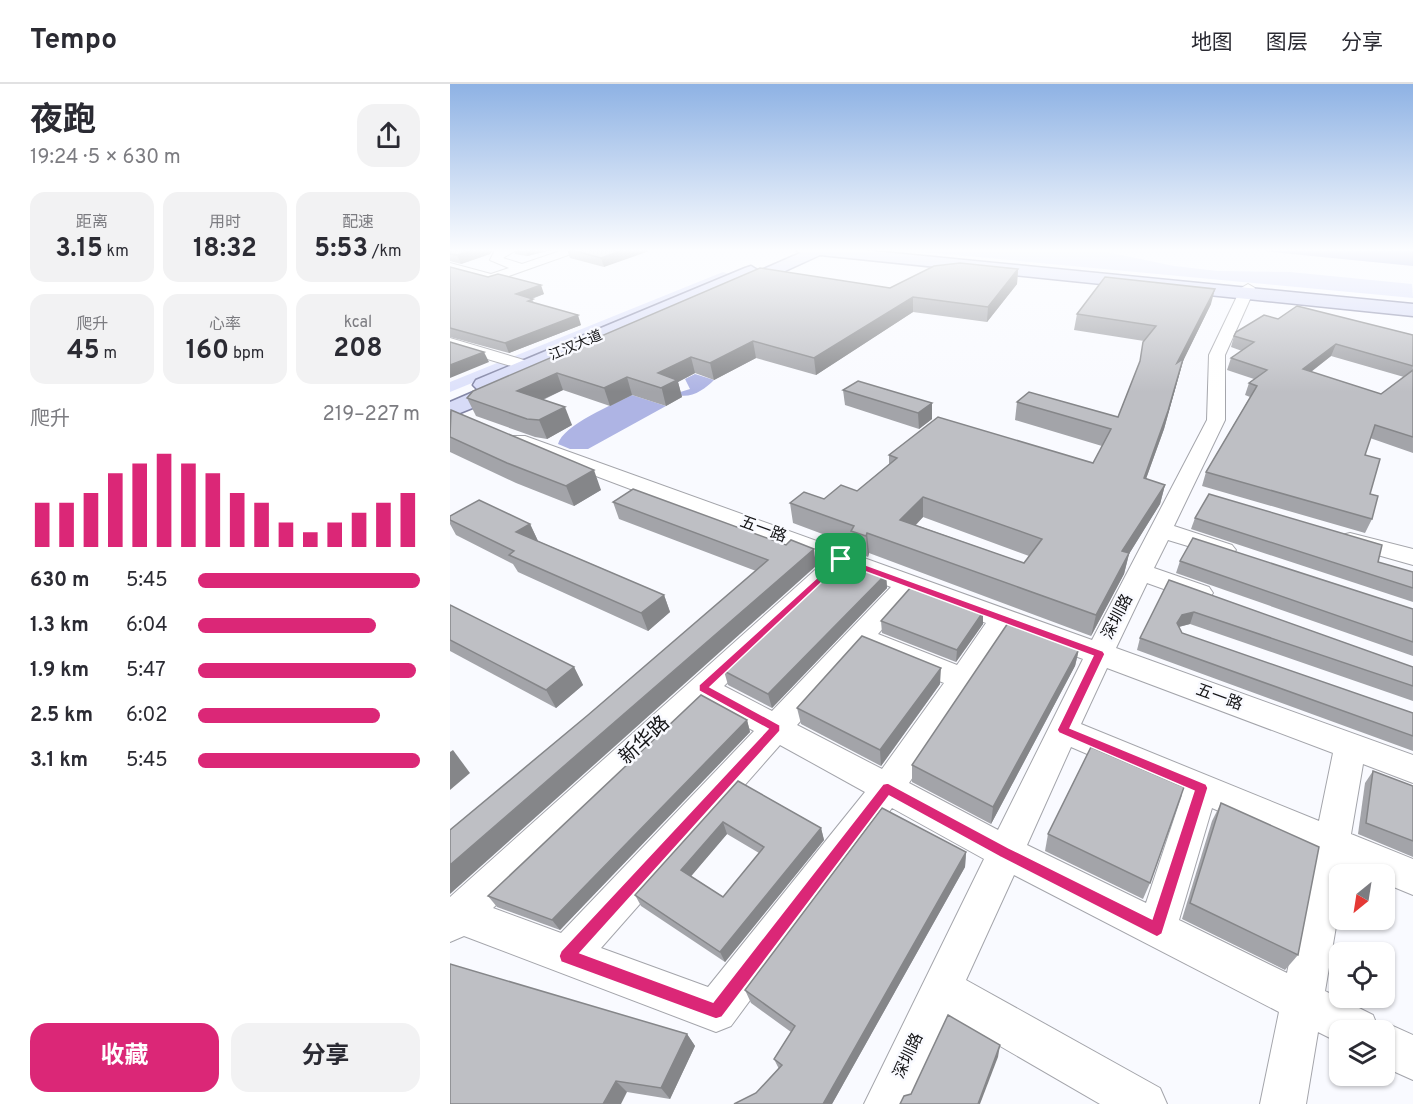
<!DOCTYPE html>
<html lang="zh">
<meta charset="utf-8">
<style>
:root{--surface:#fff;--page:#f2f2f3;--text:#2b2b33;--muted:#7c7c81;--line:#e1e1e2;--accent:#db2777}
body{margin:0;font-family:Overpass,"Noto Sans SC",sans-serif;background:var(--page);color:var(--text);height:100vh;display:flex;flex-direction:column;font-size:22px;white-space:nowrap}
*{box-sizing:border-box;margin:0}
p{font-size:20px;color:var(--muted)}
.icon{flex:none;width:33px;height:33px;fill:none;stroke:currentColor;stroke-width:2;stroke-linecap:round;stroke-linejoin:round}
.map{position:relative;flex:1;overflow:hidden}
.details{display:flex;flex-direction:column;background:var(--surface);width:450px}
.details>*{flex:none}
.needle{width:39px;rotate:210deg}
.controls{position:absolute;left:879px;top:780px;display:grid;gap:12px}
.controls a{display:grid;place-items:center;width:66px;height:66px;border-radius:12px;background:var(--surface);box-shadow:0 2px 4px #0004;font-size:30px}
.pin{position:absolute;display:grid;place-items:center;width:51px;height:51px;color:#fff;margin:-26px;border-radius:12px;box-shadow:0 3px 9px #0006}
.round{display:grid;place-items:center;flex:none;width:63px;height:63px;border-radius:18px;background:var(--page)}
.overview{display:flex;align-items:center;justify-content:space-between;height:102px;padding:0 30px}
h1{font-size:33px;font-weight:700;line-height:45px}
.metrics{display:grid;grid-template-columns:repeat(3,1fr);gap:9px;height:102px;padding:6px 30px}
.metrics div{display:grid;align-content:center;border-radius:15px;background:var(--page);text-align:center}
.metrics b{font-size:26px;font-weight:700}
.metrics small{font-size:16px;font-weight:400}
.metrics p{font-size:16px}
.chart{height:168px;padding:12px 30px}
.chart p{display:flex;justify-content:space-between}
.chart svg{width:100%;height:108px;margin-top:6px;stroke:var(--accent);stroke-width:6}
.primary-button{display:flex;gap:12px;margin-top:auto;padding:12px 30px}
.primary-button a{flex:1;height:69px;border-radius:18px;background:var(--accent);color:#fff;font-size:24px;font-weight:700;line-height:69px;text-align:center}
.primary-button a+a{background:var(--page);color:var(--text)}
ul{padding:0 30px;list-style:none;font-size:20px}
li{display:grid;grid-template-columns:96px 72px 1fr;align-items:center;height:45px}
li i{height:15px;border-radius:8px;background:var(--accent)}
header{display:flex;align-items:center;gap:36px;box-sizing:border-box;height:84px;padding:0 30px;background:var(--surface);border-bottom:2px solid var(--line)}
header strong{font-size:28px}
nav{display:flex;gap:33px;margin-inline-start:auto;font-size:21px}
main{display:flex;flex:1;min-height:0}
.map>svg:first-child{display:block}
.green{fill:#dde1fb}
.forest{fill:#aeb4e4}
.water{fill:#a8aedf}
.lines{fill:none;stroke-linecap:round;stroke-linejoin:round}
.minor-casing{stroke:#a4a5ab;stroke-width:2}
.major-casing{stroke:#8285a5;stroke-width:3}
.minor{fill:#fff;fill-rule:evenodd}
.major{fill:#d7dbf7;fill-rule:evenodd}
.wall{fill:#a3a4a9;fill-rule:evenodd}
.shaded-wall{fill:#858689}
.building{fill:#bebfc4;stroke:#858689;stroke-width:1.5;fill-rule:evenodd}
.route{fill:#db2777;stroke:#fff;stroke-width:1.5;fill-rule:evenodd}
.labels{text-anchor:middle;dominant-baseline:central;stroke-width:5;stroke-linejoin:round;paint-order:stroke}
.far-street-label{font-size:14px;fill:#131315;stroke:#f9faff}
.street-label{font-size:16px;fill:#131315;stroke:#f9faff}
.near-street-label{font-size:20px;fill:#131315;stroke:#f9faff}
</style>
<header>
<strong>Tempo</strong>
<nav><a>地图</a><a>图层</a><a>分享</a></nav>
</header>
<main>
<section class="details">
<div class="overview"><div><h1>夜跑</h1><p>19:24 · 5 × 630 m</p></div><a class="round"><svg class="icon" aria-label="share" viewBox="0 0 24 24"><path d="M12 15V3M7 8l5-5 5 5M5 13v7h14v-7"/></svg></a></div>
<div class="metrics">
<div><p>距离</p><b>3.15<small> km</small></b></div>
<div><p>用时</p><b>18:32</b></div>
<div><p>配速</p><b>5:53<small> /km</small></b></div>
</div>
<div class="metrics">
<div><p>爬升</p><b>45<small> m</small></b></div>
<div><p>心率</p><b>160<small> bpm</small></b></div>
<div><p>kcal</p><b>208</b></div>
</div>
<div class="chart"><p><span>爬升</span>219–227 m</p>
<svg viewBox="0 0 160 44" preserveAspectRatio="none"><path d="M5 44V26M15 44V26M25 44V22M35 44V14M45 44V10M55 44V6M65 44V10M75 44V14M85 44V22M95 44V26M105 44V34M115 44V38M125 44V34M135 44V30M145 44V26M155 44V22"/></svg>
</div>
<ul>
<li><b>630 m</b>5:45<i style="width:100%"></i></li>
<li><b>1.3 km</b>6:04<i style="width:80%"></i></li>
<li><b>1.9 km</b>5:47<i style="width:98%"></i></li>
<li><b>2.5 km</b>6:02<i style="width:82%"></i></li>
<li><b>3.1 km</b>5:45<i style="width:100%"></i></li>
</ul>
<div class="primary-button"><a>收藏</a><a>分享</a></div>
</section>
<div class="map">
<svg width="963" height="1020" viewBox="0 0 963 1020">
<rect width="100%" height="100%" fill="#f9faff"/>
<g class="green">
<path d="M442 165H642L724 182 768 187 840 188 962 200 963 214Z"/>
<path d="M273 188 279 190 275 196 0 308V298Z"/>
</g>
<g class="forest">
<path d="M245 290 264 296C254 306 240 316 224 310L240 305 235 295Z"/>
<path d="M182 311 216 322 138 365H120L108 360C113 341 164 320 182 311Z"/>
</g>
<path class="water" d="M791 165H963V182Z"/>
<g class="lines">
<g class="minor-casing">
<g id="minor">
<path d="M68 165 53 174 72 180 116 165H135L42 198 0 187V179L41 190 59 184 40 176 45 166Z"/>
<path d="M798 200 805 204 775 271V336L724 442 782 461 786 466 782 471 774 473 718 456 704 484 759 503 763 509 759 515 750 518 697 499 666 564 963 671V699L913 680 901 750 963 775V811L934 799V790H915L896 782 894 790H890V819L875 907 923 931 927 941 934 938 963 951V996L934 983V946H890V959L868 948 856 1020H810L829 928 564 791 516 896 710 1004 717 1020H650L500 933 460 1020H414L534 775 442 724 281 942 266 948 14 852 0 858V813L374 478 61 360 58 356 61 352H75L642 556 757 336 759 271 791 204ZM394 485 441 503 322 627 274 602ZM462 511 536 539 507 581 428 550ZM559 547 633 575 548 746 459 699ZM413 566 494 599 432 685 347 641ZM657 584 883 669 869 737 631 640ZM255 620 304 647 111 849 43 824ZM330 661 415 708 258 903 151 864ZM621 663 732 711 696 819 577 761ZM762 724 862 768 837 889 729 836Z"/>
<path d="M0 254 84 279 86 282 78 287 0 264Z"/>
<path d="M900 449 963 465V481L892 461 888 456 892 451Z"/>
</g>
</g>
<g class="major-casing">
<path id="major" d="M345 165H402L963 220V232L370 171 289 208 283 209 275 204 65 296 70 301 67 306 0 333V318L28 306 23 301 26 296 295 184 301 182 309 187 350 169Z"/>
</g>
<use href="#minor" class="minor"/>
<use href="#major" class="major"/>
</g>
<g class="wall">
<path d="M0 165H41L42 167 40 170 11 180 0 177Z"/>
<path d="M63 165H106L77 172 65 170Z"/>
<path d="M117 165H151L154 183 120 174Z"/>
<path d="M0 183 94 210 82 215 84 219 131 241 59 269 0 253Z"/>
<path d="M568 185 567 200 537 238 463 228 366 291 306 274 264 296 245 289 228 298 232 313 216 322 182 311 160 322 113 306 93 316 122 341 97 355 85 353 26 332 17 314 23 307 440 204Z"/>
<path d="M761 220 733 277 714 345 696 395 715 401 710 420 679 470 674 490 641 552 419 469 418 473 403 467 402 461 343 439 340 419 374 415 407 407 439 380V371L643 379 652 362 565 336 567 318 668 333 690 277 694 257 624 246 627 230ZM473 433 579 472 574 479 466 441Z"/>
<path d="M828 235 963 251V369L920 354 915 371 920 410 922 435 915 449 752 402 756 388 800 313 795 311 799 299 804 295 777 286 781 274 792 267 781 263 784 252ZM881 272 954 293 931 310 861 288Z"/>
<path d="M393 306 482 319V335L469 345 395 321Z"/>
<path d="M0 327 151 406 124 422 66 399 0 368Z"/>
<path d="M163 418 366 482 138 631 306 487 169 435Z"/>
<path d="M0 432 80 440 88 457 214 511 220 528 198 547 68 488 63 480 6 451 0 440Z"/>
<path d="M745 434 928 478 963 488V518L741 445Z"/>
<path d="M730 477 963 525V572L726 489Z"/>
<path d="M436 490 437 504 322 624 278 601 274 587Z"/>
<path d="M719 496 963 583V617L740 540 729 543 732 549 963 629V667L687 566 690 554Z"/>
<path d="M0 521 124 583 133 601 106 624 0 567Z"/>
<path d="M431 537 533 540 506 578 432 549Z"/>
<path d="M629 565 625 582 541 740 462 698V681Z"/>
<path d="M490 600 431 682 351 640 347 624Z"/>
<path d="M297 636 300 648 110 846 47 823 38 812Z"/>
<path d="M923 687 963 702V773L908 750 915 699Z"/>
<path d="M288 697 371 744 374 756 275 878 191 822 185 811ZM277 750 309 769 273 813 241 792Z"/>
<path d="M771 719 848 871 835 886 732 835 762 737Z"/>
<path d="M432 724 516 768 515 783 382 1020H284L306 1009 329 985 324 975 341 948 301 919 295 906Z"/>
<path d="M598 750 700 799 693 815 595 767Z"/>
<path d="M237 950 245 962 220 1015 177 1008 0 1020Z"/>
</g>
<g class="shaded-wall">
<path d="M27 165H41L42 167 40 170 11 180 7 171Z"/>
<path d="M75 165H106L77 172Z"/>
<path d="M176 165H205L154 183 151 174Z"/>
<path d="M568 185 567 200 537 238 538 223Z"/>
<path d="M91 201 94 210 69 219 66 210Z"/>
<path d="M765 205 761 220 733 277 714 345 689 414 694 394 727 279Z"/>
<path d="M463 213V228L366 291 364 274Z"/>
<path d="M128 231 131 241 59 269 55 259Z"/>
<path d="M303 257 306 274 264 296 260 279Z"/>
<path d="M886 260 881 272 849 297 853 285Z"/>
<path d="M34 268 39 278 0 294V281Z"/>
<path d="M241 273 245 289 228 298 232 313 216 322 208 289Z"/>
<path d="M107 289 113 306 74 324 67 307Z"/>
<path d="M177 293 182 311 160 322 154 304Z"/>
<path d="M482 319V335L469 345 468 329Z"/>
<path d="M115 323 122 341 97 355 89 336Z"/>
<path d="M144 386 151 406 124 422 116 402Z"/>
<path d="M715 401 710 420 679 470 674 490 641 552 646 531 672 467Z"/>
<path d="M473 413V433L451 456 450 436Z"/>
<path d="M80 440 88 457 66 448Z"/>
<path d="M417 449 419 469 418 473 416 452Z"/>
<path d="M364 465 366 482 0 810V781Z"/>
<path d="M436 490 437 504 322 624 318 610Z"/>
<path d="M214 511 220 528 198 547 191 529Z"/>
<path d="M533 528V540L506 578 507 566Z"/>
<path d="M744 528 740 540 728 543 727 539 732 531Z"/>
<path d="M629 565 625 582 541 740 543 723Z"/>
<path d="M124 583 133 601 106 624 96 606Z"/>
<path d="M491 584 490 600 431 682 430 666Z"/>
<path d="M297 636 300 648 110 846 102 836Z"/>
<path d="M3 666 20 689 0 706V668Z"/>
<path d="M273 738 277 750 237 797 231 786Z"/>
<path d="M371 744 374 756 275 878 270 868Z"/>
<path d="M516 768 515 783 382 1020H373Z"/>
<path d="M237 950 245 962 220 1015 211 1004Z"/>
<path d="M550 961 548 973 530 1020H528Z"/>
<path d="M166 997 177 1008 171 1020H153Z"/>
</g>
<g class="building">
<path d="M0 165H27L7 171 0 170Z"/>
<path d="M118 165 152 166 176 165 151 174Z"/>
<path d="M510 179 568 185 538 223 463 213 364 274 303 257 260 279 241 273 208 289 227 296 211 304 177 293 154 304 107 289 67 307 115 323 89 336 77 335 17 314 23 307 310 184 440 204 484 182Z"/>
<path d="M0 183 38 193 48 190 91 201 66 210 83 215 78 217 128 231 55 259 0 244Z"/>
<path d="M655 193 765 205 727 279 733 275 718 327 694 394 715 401 672 467 679 469 646 531 417 449 416 452 401 447 404 442 340 419 354 408 374 415 391 401 407 407 447 374 439 371 488 333 643 379 661 345 567 318 579 308 668 333 690 277 693 258 706 242 627 230ZM473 413 592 455 574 479 450 436Z"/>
<path d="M847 222 963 251V282L886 260 853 285 931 310 963 286V353L925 341 915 371 930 375 920 410 928 412 922 435 756 388 807 302 799 299 817 286 781 274 804 258 784 252 786 248 814 231 828 235Z"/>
<path d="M0 258 34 268 0 281Z"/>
<path d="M408 297 482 319 468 329 393 306Z"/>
<path d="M1 326 144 386 116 402 57 379 0 353Z"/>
<path d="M183 405 336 461 341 456 364 465 0 781V746L138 631 318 476 163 418Z"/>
<path d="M759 410 932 461 928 478 963 488V504L745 434Z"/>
<path d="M29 416 80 440 66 448 214 511 191 529 59 471 64 467 0 436V432Z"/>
<path d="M743 454 963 525V558L730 477Z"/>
<path d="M393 474 436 490 318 610 274 587Z"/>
<path d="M719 496 963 583V602L744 528 732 531 727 539 732 549 963 629V652L690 554Z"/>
<path d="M462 502 533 528 507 566 431 537Z"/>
<path d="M0 521 124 583 96 606 0 556Z"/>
<path d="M558 539 629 565 543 723 462 681Z"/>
<path d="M412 552 491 584 430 666 347 624Z"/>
<path d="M251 611 297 636 102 836 38 812Z"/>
<path d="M641 663 734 703 700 799 598 750Z"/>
<path d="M923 687 963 702V757L916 739Z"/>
<path d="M288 697 371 744 270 868 185 811ZM273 738 314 763 273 813 231 786Z"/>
<path d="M771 719 869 763 848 871 740 819Z"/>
<path d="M432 724 516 768 373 1020H284L306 1009 332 981 324 975 345 942 295 906Z"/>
<path d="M0 880 237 950 211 1004 166 997 153 1020H0Z"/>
<path d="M498 931 550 961 528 1020H450L454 1012 461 1010Z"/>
</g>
<linearGradient id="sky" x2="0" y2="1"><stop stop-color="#8eb2e4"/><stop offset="0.54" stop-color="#fcfdff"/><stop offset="1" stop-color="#fcfdff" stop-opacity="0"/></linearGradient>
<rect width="963" height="308" fill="url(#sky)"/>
<path class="route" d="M391 472 653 567 655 570 620 644 756 700 758 704 712 850 707 853 701 850 550 773 439 712 272 933 266 935 111 878 109 872 111 867 318 645 249 607V601ZM392 479 643 572 607 646 609 649 744 707 702 835 559 764 438 699 433 700 263 918 130 869 330 647V641L260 603Z"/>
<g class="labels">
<g class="far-street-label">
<text transform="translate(126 262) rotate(-23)">江汉大道</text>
</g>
<g class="street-label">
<text transform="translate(313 446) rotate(20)">五一路</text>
<text transform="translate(668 533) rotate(-63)">深圳路</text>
<text transform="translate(769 614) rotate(20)">五一路</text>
<text transform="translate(459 972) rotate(-65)">深圳路</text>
</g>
<g class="near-street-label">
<text transform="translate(195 657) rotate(-43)">新华路</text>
</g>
</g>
</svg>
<div class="controls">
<a><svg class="needle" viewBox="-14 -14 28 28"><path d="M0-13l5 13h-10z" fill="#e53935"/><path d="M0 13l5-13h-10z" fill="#7c7c81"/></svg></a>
<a><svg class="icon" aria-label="locate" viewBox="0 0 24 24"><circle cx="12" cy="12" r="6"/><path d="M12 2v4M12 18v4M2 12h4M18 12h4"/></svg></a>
<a><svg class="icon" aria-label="layers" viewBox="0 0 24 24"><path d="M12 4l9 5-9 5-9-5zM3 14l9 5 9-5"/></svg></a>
</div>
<div class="pin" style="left:391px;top:475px;background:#1e9e55"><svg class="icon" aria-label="arrive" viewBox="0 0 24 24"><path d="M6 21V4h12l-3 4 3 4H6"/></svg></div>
</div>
</main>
